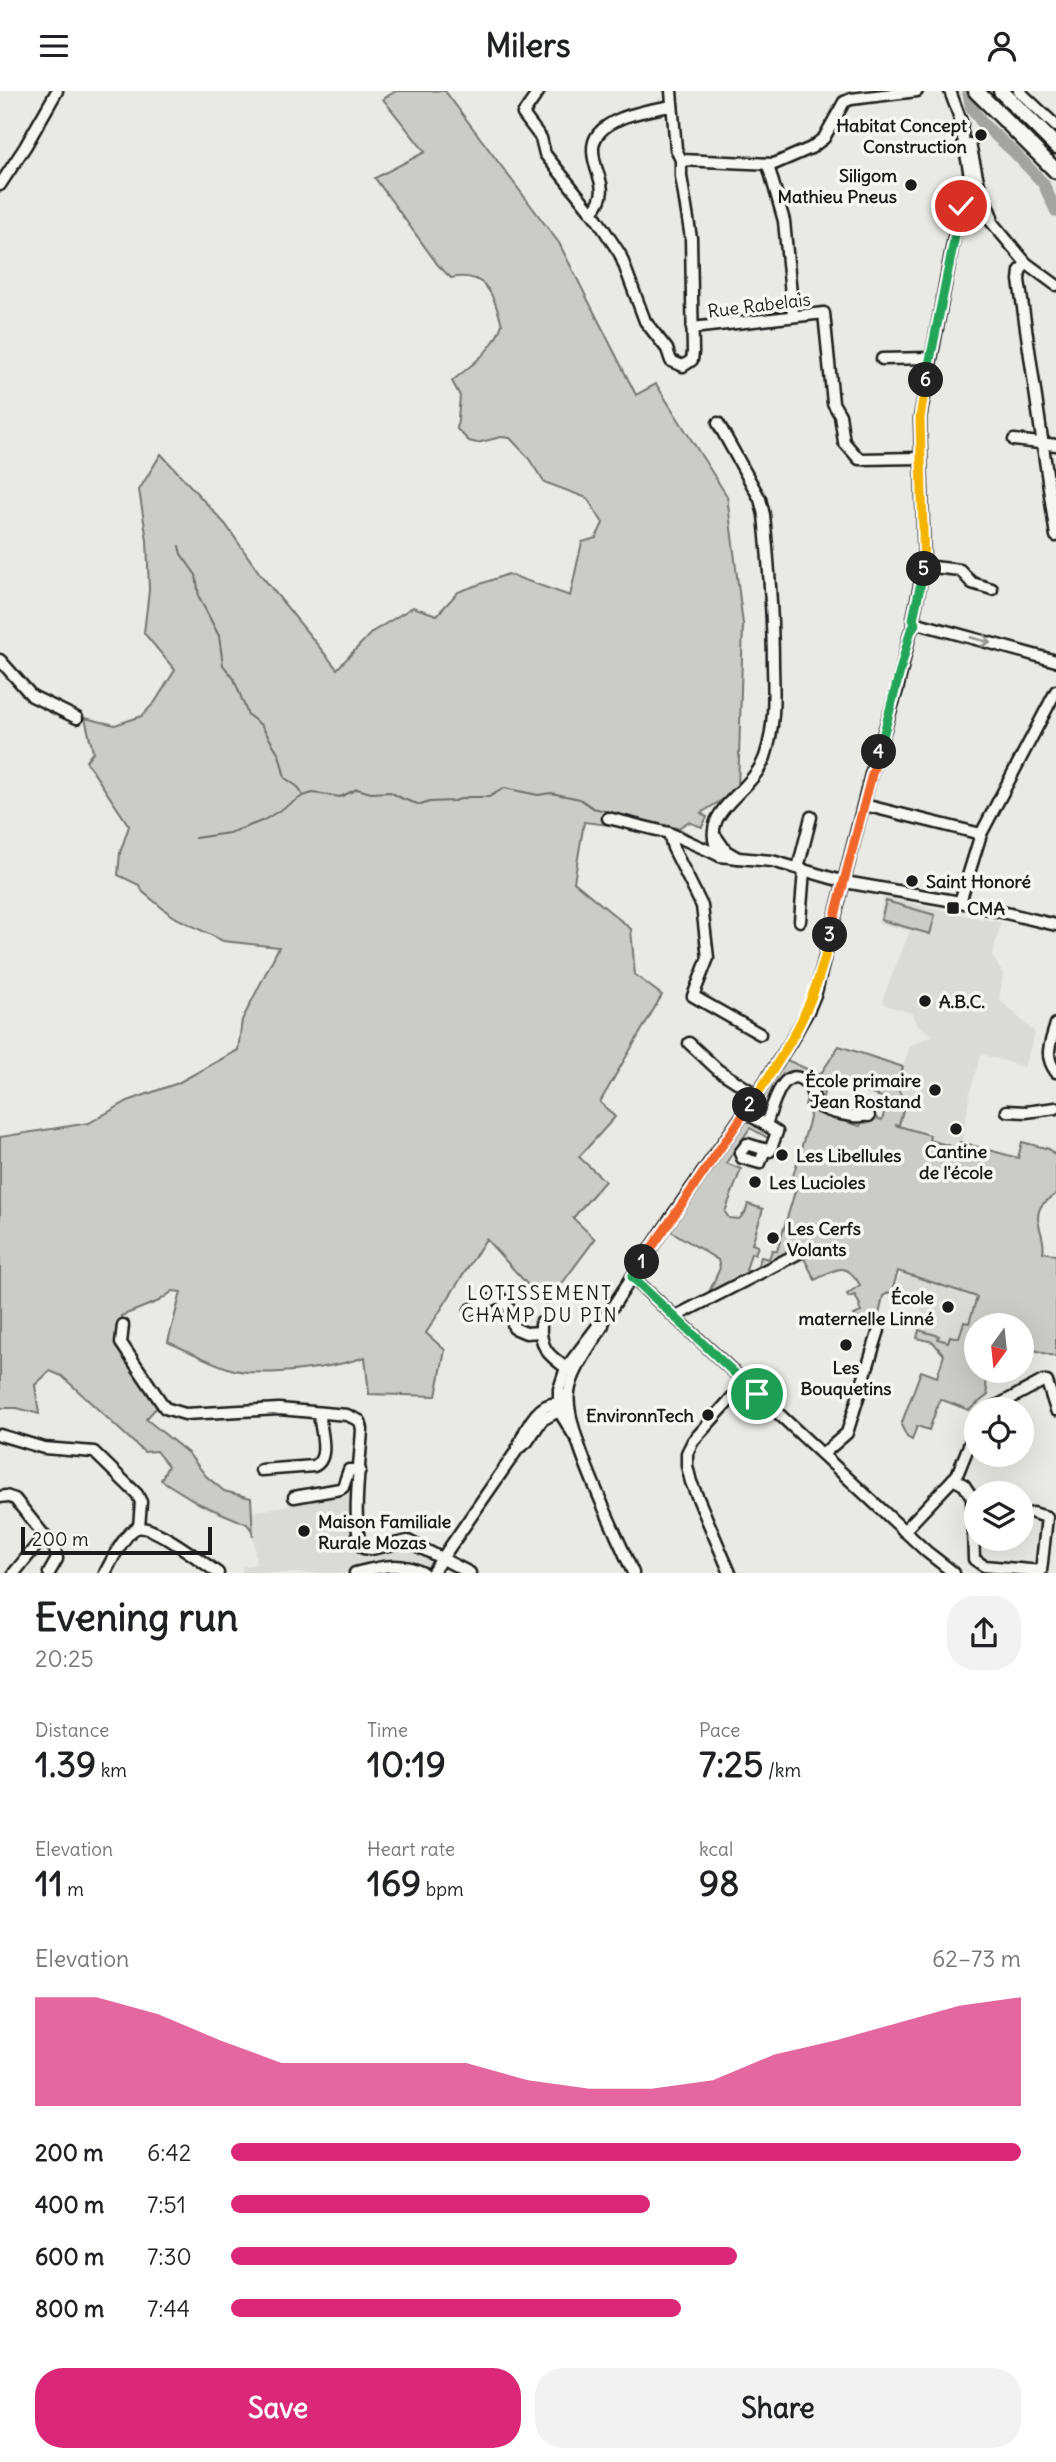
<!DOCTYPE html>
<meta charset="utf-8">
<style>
:root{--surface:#fff;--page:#f2f2f2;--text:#202124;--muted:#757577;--accent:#db2777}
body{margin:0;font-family:Delius,sans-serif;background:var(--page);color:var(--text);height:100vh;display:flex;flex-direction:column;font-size:26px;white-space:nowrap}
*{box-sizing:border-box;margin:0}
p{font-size:23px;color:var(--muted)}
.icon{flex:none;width:38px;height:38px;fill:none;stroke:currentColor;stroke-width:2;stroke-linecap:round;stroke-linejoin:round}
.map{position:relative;height:1482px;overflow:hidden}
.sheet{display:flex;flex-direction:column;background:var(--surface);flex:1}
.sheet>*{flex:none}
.needle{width:46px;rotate:195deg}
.fabs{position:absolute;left:964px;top:1222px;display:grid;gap:14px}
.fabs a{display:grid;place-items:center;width:70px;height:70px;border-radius:50%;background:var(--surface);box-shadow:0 7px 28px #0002;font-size:35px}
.scale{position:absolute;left:21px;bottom:18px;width:191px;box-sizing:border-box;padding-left:7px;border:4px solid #1c1c1c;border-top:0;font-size:19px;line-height:24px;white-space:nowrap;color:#1c1c1c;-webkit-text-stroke:5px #f6f6f2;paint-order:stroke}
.pin{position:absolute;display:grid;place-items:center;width:60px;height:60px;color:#fff;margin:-30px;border:4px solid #fff;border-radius:50%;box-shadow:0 2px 7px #0007}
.km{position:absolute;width:35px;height:35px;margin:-18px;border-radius:50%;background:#222;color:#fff;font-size:19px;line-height:35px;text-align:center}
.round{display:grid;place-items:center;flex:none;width:74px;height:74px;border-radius:28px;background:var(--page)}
.summary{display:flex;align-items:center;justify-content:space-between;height:119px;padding:0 35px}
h1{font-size:38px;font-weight:700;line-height:52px}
.stats{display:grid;grid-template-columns:repeat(3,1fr);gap:10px;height:119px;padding:7px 35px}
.stats div{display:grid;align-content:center}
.stats b{font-size:35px;font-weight:700}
.stats small{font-size:19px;font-weight:400}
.stats p{font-size:19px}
.chart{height:196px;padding:14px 35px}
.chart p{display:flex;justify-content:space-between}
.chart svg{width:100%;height:126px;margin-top:7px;fill:var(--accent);opacity:.7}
.primary-button{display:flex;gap:14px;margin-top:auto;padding:14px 35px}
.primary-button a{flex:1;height:80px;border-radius:28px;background:var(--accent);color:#fff;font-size:28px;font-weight:700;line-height:80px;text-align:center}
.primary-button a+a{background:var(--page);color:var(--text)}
ul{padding:0 35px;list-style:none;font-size:23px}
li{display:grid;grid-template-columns:112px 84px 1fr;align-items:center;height:52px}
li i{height:18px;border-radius:9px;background:var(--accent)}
header{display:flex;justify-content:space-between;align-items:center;height:91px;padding:0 35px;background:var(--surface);font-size:32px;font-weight:700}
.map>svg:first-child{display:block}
.built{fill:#dadad6}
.green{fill:#cbcbc7;stroke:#747472;stroke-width:2}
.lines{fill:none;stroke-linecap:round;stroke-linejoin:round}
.stream{stroke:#6d6d6c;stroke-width:2}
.river{stroke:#a3a3a1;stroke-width:12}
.minor-casing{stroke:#1c1c1c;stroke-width:15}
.highway-casing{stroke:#1c1c1c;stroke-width:19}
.minor{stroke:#f6f6f2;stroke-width:10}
.highway{stroke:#f6f6f2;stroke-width:14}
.oneway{stroke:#949492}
.split-1-casing{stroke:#fff;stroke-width:14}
.split-2-casing{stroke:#fff;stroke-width:14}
.split-3-casing{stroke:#fff;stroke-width:14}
.split-4-casing{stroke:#fff;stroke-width:14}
.split-5-casing{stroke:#fff;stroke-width:14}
.split-6-casing{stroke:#fff;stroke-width:14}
.split-7-casing{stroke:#fff;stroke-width:14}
.split-1{stroke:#22a559;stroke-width:9}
.split-2{stroke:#f0652b;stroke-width:9}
.split-3{stroke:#f5b400;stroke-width:9}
.split-4{stroke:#f0652b;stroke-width:9}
.split-5{stroke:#22a559;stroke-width:9}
.split-6{stroke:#f5b400;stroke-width:9}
.split-7{stroke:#22a559;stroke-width:9}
.poi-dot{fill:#1c1c1c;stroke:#f6f6f2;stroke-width:2.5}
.labels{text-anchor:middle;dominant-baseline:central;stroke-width:7;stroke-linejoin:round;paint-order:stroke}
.poi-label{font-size:18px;font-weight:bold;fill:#1c1c1c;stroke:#f6f6f2;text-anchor:start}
.street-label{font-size:18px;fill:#1c1c1c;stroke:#f6f6f2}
.neighbourhood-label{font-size:19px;letter-spacing:2px;fill:#1c1c1c;stroke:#f6f6f2}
</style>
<header><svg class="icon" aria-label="menu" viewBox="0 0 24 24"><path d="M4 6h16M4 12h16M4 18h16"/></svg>Milers<svg class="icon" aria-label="person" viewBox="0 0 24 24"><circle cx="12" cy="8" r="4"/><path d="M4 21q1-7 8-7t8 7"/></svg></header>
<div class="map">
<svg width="1056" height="1482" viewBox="0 0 1056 1482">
<rect width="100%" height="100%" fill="#e9e9e5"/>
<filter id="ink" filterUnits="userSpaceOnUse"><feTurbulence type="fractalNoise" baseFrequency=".0143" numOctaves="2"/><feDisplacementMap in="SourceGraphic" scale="14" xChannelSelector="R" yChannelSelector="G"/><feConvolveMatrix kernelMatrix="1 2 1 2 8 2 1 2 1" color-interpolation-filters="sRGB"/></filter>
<g filter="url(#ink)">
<g class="built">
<path d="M884 806 1001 832 992 865 1003 883 999 908 1035 942 1024 976 981 963 970 1001 962 1052 960 1051 958 1057 930 1048 931 1042 899 1034 905 1012 897 996 910 955 933 944 918 934 912 922 885 914 882 909 910 840 878 832Z"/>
<path d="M901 1181 978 1206 969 1232 959 1247 950 1245 948 1251 925 1240 929 1228 919 1224 922 1215 893 1206Z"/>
<path d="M357 1397 354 1435 360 1463 389 1457 390 1460 392 1456 408 1452 434 1466 423 1482H242V1476L256 1473 252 1421 293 1414V1408Z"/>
</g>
<g class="green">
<path d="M396 0H445L559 152 636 304 656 293 727 405 743 533 738 699 701 722 707 726 702 736 688 731 672 741 584 731 574 791 631 838 635 884 662 904 600 1011 615 1026 579 1066 605 1090 573 1127 595 1148 546 1214 486 1148 426 1242 445 1259 436 1305 369 1303 365 1266C333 1277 267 1286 234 1279 212 1273 189 1260 168 1251L181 1201 173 1200 159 1210 121 1225 122 1252 163 1310 146 1328 188 1362 206 1385 224 1400 251 1407 253 1446 252 1440 247 1433 200 1413 161 1389 168 1375 156 1360 144 1361 62 1285 50 1280 35 1294 39 1323 17 1317H0V1046L89 1032 128 1010 178 992 238 959 242 929 279 856 223 850 172 825 143 801 139 794 118 784 120 762 129 735 86 670 93 661 85 627 115 634 142 625 155 611 175 579 144 542 149 499 147 449 139 399 161 363 226 434 260 483 337 578 372 541 413 516 437 524 458 501 508 483 570 505 582 451 596 447 603 432 587 407 544 391 527 365 510 347 501 346 477 352 469 350 457 338 460 305 452 290C472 274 494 259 502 233 493 204 487 180 451 187L438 174 375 87 425 61 383 8Z"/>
<path d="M886 810 935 824 930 843 881 829Z"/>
<path d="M839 955 903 976 897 996 905 1012 899 1034H895L930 1044 929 1049 958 1057 960 1051 1018 1067 1022 1051 1049 1058 1056 1065V1103C1052 1106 1045 1111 1042 1114 1031 1130 1047 1145 1043 1161L1056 1164V1266L1022 1255V1234H976V1279H983L988 1304 969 1319 940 1308 929 1339 917 1335 912 1349 907 1346 901 1334 921 1280 937 1286 944 1264 933 1251 917 1247 919 1239 939 1245 938 1248 948 1251 950 1245 959 1247 964 1231 969 1232 977 1206 898 1180 892 1200 883 1205 879 1224 871 1231 857 1227 854 1224 861 1221 859 1216 860 1214 855 1204 849 1206 847 1203 860 1194C846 1169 836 1178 815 1189L801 1161 762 1181 758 1176 761 1166 769 1168 772 1159 777 1160 797 1094 791 1092 810 1027 809 1016 805 1014 808 1005 817 1017 816 1022 860 1035 863 1029 872 1026 882 1029 887 1012 885 1007 836 992 825 998 820 1016 810 997 791 988 766 1026 755 1022V1017L787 969 820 984Z"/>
<path d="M751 1029 772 1041 768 1047 750 1037 726 1072 741 1078 725 1121 729 1127 739 1128 745 1122 748 1113 763 1118 752 1153 758 1155 755 1163 751 1162 746 1179 750 1181 752 1186 705 1210 720 1177 718 1169 671 1140 746 1030Z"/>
</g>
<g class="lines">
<g class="stream">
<path d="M179 455 181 463 196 484 199 506 219 545 223 574 234 588 248 624 261 634 279 663 285 687 298 696 303 705"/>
<path d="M195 747 229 742 249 735 264 729 303 705 313 702 340 706 357 698 371 702 390 701 403 708 421 714 429 711 454 710 468 706H489L504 697 538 704 551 702 580 708 593 717 680 738 692 745"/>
</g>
<path class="river" d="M968 0 971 16 983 33 1013 60 1043 92 1056 120"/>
<g class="minor-casing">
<g id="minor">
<path d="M539 0 523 23 541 47 545 63 597 128 620 163 645 230 667 258 671 270 683 275 692 269 693 261 691 147 681 85V69L676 58 671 0"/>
<path d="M950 0 962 33"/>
<path d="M1019 0 1056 35"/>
<path d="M960 30 972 96 984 122 1026 172 1056 194"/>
<path d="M970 53 979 94 992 126"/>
<path d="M681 69 774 73 811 57 824 47 844 11 851 8 917 0"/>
<path d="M768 74 784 130 793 224"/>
<path d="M0 94 25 56 57 0"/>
<path d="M592 121C613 97 594 86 593 60 591 27 649 19 672 15"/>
<path d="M1026 172 1020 180 1019 189 1056 445"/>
<path d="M692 237 824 222 833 312 840 324 844 351 859 368 921 367"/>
<path d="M882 268 930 267"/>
<path d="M718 332 760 408 764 424C769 475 773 525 773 575 774 606 775 636 765 666 750 706 695 719 720 765"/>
<path d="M1014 349 1056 354"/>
<path d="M924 475 960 479 972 492 992 498"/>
<path d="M915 533H921L1056 570"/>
<path d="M0 569 32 605 77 627"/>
<path d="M864 714 981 743"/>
<path d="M608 727 669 742 712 761"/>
<path d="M669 742 673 757 702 815 708 867 693 905 760 943"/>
<path d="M717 747 726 760 738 767 720 765 712 761 726 760"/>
<path d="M738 767 772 770 845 791 960 811 1056 834"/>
<path d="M798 777 811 726"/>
<path d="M960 811 981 743 1056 600"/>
<path d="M800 830 804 779"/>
<path d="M1056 933C1051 952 1043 963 1056 981"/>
<path d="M689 952 718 979 757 1004"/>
<path d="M1007 1020 1026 1021 1056 1017"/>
<path d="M745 1021 777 1041 770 1060 747 1053 740 1062 742 1067 760 1072 765 1058"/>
<path d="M766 1034C771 1020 783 968 807 993 814 1000 812 1011 821 1016 829 1021 844 1024 853 1025 859 1026 863 1024 869 1025"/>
<path d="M632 1186 927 1461 954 1482"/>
<path d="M470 1219 498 1206C511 1212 511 1225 514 1237L526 1242 540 1241"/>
<path d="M676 1225 801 1161"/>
<path d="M541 1232C539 1260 551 1266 572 1281"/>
<path d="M123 1234 121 1252 165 1317 185 1323 279 1318 347 1324 360 1330 362 1338C361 1364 350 1438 363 1457L371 1458 408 1450 470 1482"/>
<path d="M603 1234C592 1255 573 1277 569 1301 563 1337 617 1444 633 1482"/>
<path d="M991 1318 1043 1290 1047 1291 1056 1319"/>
<path d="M0 1344 44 1357 94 1361 137 1403 141 1411 139 1436"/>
<path d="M575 1346 559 1320V1298L566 1277 613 1215 675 1121 753 1009 790 952 808 920 816 901 871 683 897 599 910 542 915 533 913 528 924 475 920 327 959 120 966 110 982 102"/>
<path d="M517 1358 527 1351 542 1329 562 1318"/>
<path d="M823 1363 847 1342 879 1239"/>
<path d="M261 1379 314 1375C331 1368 320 1337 319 1322"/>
<path d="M953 1388 964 1394 972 1406 974 1468 984 1475 1041 1480 1047 1426 1033 1422"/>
<path d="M0 1406 6 1405 15 1408 55 1458 57 1468 49 1482"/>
<path d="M294 1406 340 1398 343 1396 349 1379H360"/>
<path d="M904 1440 957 1384 976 1337"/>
<path d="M14 1482 45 1444"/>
<path d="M105 1482C111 1471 125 1441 137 1437 152 1432 204 1472 218 1482"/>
<path d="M355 1482C379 1476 400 1470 423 1482"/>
<path d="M432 1482 517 1359C524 1340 539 1305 564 1314"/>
<path d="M730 1482 691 1391 687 1375V1362L693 1350 745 1292"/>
</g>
</g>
<g class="highway-casing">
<g id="highway">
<path d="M976 0 1056 80"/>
<path d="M1001 0 1056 55"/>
</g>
</g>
<use href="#minor" class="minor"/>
<use href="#highway" class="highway"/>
</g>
<defs><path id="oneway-shaft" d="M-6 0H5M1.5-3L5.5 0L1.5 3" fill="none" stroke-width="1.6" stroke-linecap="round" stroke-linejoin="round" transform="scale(1.75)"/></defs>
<use class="oneway" href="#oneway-shaft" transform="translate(981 549) rotate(15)"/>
</g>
<g class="lines" filter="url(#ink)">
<g class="split-1-casing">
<path id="split-1" d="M642 1171 632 1186 757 1303"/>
</g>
<g class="split-2-casing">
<path id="split-2" d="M642 1171 750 1014"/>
</g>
<g class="split-3-casing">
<path id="split-3" d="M750 1014C789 956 816 914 830 844"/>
</g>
<g class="split-4-casing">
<path id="split-4" d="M830 844 872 683 879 661"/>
</g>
<g class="split-5-casing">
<path id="split-5" d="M879 661 910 542 915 533 913 528 924 478"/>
</g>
<g class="split-6-casing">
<path id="split-6" d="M924 478 920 327 926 289"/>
</g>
<g class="split-7-casing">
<path id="split-7" d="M926 289 961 115"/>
</g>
<use href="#split-1" class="split-1"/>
<use href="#split-2" class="split-2"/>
<use href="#split-3" class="split-3"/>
<use href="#split-4" class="split-4"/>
<use href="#split-5" class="split-5"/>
<use href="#split-6" class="split-6"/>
<use href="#split-7" class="split-7"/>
</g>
<g class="poi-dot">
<circle cx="981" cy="44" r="7"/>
<circle cx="911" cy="94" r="7"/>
<circle cx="912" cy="790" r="7"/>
<rect x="946" y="810" width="14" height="14" rx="3.5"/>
<circle cx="925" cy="910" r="7"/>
<circle cx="935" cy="999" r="7"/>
<circle cx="956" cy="1038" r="7"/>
<circle cx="782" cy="1064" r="7"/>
<circle cx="755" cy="1091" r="7"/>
<circle cx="773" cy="1147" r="7"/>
<circle cx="948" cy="1216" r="7"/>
<circle cx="846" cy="1254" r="7"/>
<circle cx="708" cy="1324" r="7"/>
<circle cx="304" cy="1440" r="7"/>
</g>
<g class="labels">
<g class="poi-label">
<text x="967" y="34" text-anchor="end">Habitat Concept<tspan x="967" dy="21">Construction</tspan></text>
<text x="897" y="84" text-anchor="end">Siligom<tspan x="897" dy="21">Mathieu Pneus</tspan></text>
<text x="926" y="790">Saint Honoré</text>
<text x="967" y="817">CMA</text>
<text x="939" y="910">A.B.C.</text>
<text x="921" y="989" text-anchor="end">École primaire<tspan x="921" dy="21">Jean Rostand</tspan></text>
<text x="956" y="1060" text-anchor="middle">Cantine<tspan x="956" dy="21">de l'école</tspan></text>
<text x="796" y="1064">Les Libellules</text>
<text x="769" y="1091">Les Lucioles</text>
<text x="787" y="1137">Les Cerfs<tspan x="787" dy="21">Volants</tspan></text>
<text x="934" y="1206" text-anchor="end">École<tspan x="934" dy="21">maternelle Linné</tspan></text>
<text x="846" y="1276" text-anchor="middle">Les<tspan x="846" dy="21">Bouquetins</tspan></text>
<text x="694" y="1324" text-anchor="end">EnvironnTech</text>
<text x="318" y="1430">Maison Familiale<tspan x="318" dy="21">Rurale Mozas</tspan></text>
</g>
<g class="street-label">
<text transform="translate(759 214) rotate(-7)">Rue Rabelais</text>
</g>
<g class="neighbourhood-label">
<text x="540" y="1202">LOTISSEMENT<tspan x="540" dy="22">CHAMP DU PIN</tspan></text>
</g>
</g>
</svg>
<div class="fabs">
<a><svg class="needle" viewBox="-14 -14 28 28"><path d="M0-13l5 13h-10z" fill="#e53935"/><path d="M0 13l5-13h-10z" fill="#757577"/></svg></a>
<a><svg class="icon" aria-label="locate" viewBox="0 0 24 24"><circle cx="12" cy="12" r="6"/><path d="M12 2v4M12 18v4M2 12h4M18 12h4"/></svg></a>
<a><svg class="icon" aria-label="layers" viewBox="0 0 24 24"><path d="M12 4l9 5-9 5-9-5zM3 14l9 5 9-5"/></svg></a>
</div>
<div class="scale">200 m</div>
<div class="pin" style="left:757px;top:1303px;background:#1e9e55"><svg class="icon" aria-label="arrive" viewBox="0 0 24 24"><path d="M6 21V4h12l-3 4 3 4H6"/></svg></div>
<div class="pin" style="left:961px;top:115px;background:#d93025"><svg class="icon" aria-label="check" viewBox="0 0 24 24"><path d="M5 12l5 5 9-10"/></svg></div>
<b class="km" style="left:642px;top:1171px">1</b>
<b class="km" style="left:750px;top:1014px">2</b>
<b class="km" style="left:830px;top:844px">3</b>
<b class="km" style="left:879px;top:661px">4</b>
<b class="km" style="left:924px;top:478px">5</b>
<b class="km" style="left:926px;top:289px">6</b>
</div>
<section class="sheet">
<div class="summary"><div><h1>Evening run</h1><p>20:25</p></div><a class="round"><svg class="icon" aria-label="share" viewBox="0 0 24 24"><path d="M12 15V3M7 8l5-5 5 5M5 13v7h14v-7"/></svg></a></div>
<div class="stats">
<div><p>Distance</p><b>1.39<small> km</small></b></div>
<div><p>Time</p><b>10:19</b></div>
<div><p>Pace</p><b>7:25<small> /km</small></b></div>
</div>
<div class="stats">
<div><p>Elevation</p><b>11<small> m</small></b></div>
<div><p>Heart rate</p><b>169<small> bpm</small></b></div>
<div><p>kcal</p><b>98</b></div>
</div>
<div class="chart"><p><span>Elevation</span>62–73 m</p>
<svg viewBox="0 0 160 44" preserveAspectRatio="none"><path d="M0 44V6L10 6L20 12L30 21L40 29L50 29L60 29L70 29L80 35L90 38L100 38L110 35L120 26L130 21L140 15L150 9L160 6V44z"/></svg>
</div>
<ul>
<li><b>200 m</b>6:42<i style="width:100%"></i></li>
<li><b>400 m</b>7:51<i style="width:53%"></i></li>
<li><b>600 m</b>7:30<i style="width:64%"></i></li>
<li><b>800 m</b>7:44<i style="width:57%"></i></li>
</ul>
<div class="primary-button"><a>Save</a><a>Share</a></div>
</section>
